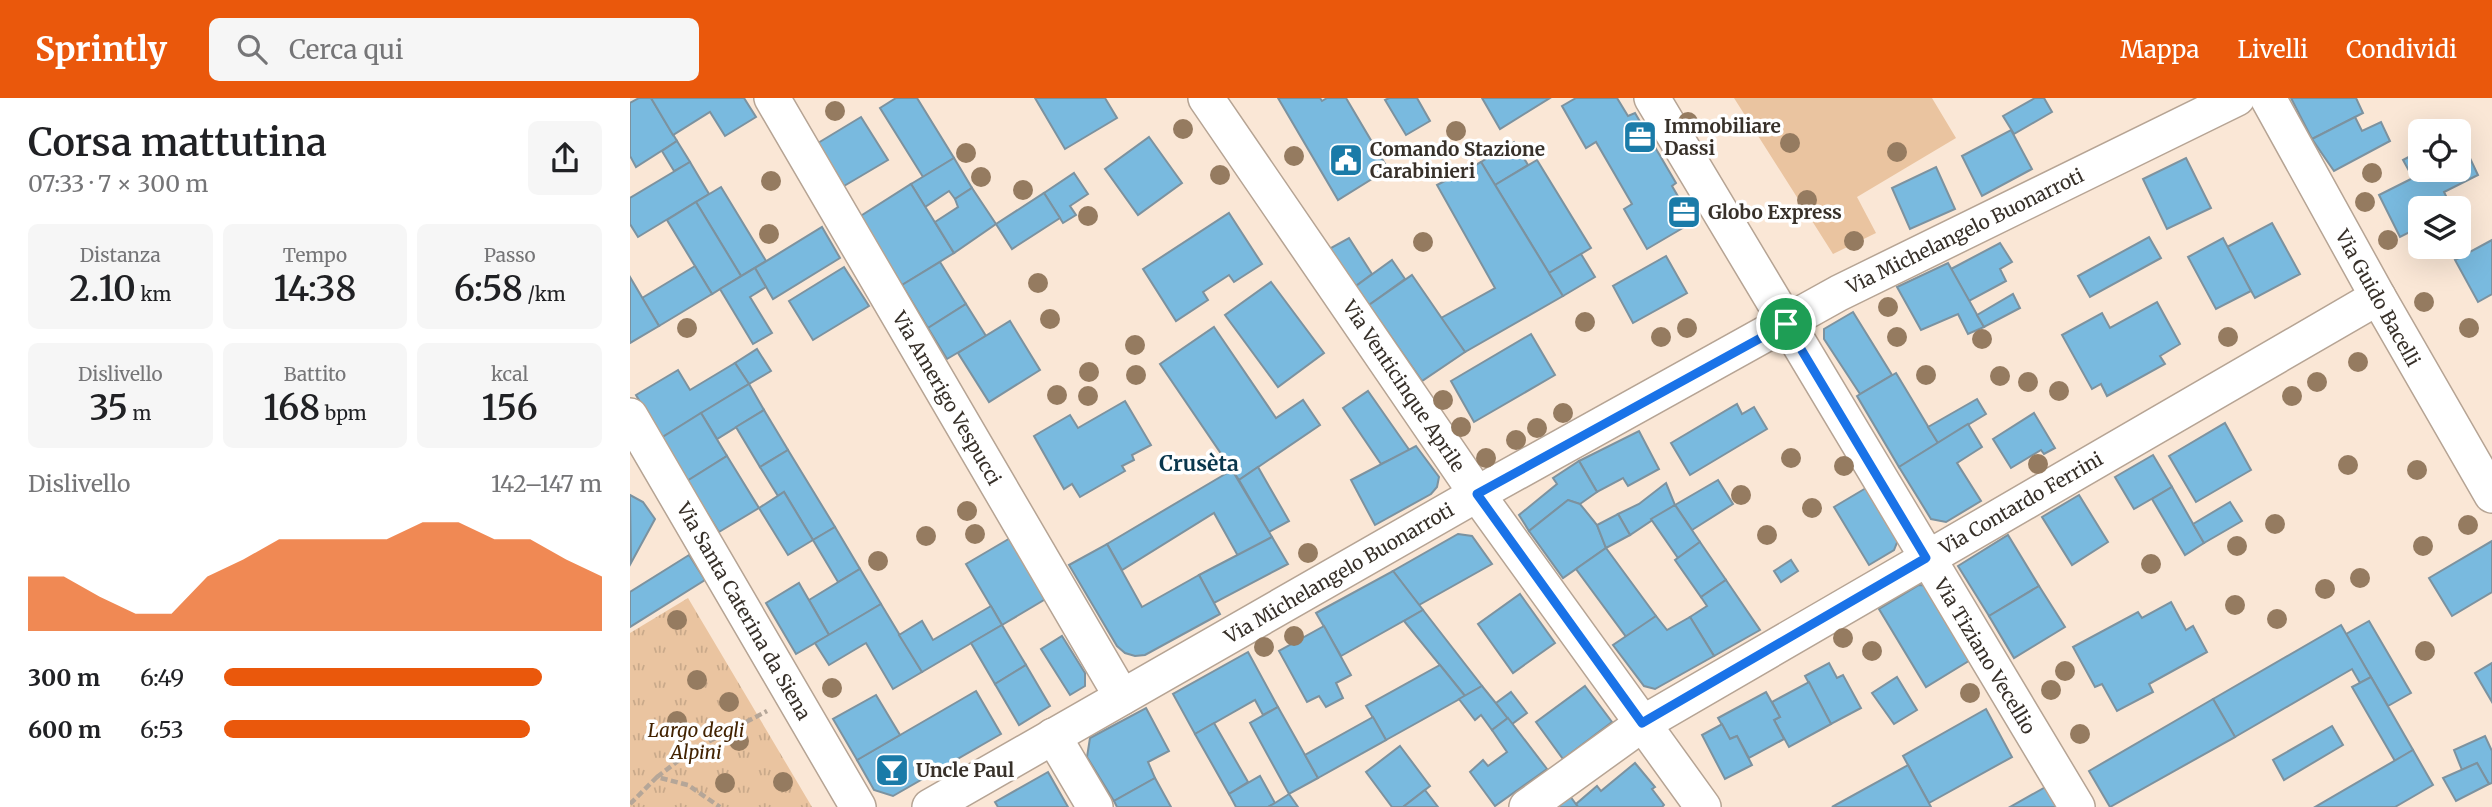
<!DOCTYPE html>
<html lang="it">
<meta charset="utf-8">
<style>
:root{--surface:#fff;--page:#f6f6f6;--text:#202124;--muted:#757577;--accent:#ea580c}
body{margin:0;font-family:Merriweather,serif;background:var(--page);color:var(--text);height:100vh;display:flex;flex-direction:column;font-size:26px;white-space:nowrap}
*{box-sizing:border-box;margin:0}
p{font-size:23px;color:var(--muted)}
.icon{flex:none;width:38px;height:38px;fill:none;stroke:currentColor;stroke-width:2;stroke-linecap:round;stroke-linejoin:round}
.map{position:relative;flex:1;overflow:hidden}
.drawer{display:flex;flex-direction:column;background:var(--surface);width:630px}
.drawer>*{flex:none}
.buttons{position:absolute;left:1778px;top:21px;display:grid;gap:14px}
.buttons a{display:grid;place-items:center;width:63px;height:63px;border-radius:10px;background:var(--surface);box-shadow:0 7px 28px #0002;font-size:35px}
.pin{position:absolute;display:grid;place-items:center;width:60px;height:60px;color:#fff;margin:-30px;border:4px solid #fff;border-radius:50%;box-shadow:0 2px 7px #0007}
.round{display:grid;place-items:center;flex:none;width:74px;height:74px;border-radius:10px;background:var(--page)}
.overview{display:flex;align-items:center;justify-content:space-between;height:119px;padding:0 28px}
h1{font-size:38px;font-weight:600;line-height:52px}
.metrics{display:grid;grid-template-columns:repeat(3,1fr);gap:10px;height:119px;padding:7px 28px}
.metrics div{display:grid;align-content:center;border-radius:10px;background:var(--page);text-align:center}
.metrics b{font-size:35px;font-weight:600}
.metrics small{font-size:19px;font-weight:400}
.metrics p{font-size:19px}
.chart{height:196px;padding:14px 28px}
.chart p{display:flex;justify-content:space-between}
.chart svg{width:100%;height:126px;margin-top:7px;fill:var(--accent);opacity:.7}
ul{padding:0 28px;list-style:none;font-size:23px}
li{display:grid;grid-template-columns:112px 84px 1fr;align-items:center;height:52px}
li i{height:18px;border-radius:9px;background:var(--accent)}
header{display:flex;align-items:center;gap:42px;box-sizing:border-box;height:98px;padding:0 35px;background:var(--accent);color:#fff}
header strong{font-size:33px}
nav{display:flex;gap:38px;margin-inline-start:auto;font-size:24px}
.search{width:490px;height:63px;background:var(--page);display:flex;align-items:center;gap:18px;box-sizing:border-box;padding:0 24px;border-radius:10px;color:var(--muted);font-size:26px}
main{display:flex;flex:1;min-height:0}
.map>svg:first-child{display:block}
.grass{fill:#eac4a0}
.park{fill:url(#park-tufts)}
.building{fill:#79badf;stroke:#7c929f;stroke-width:2}
.lines{fill:none;stroke-linecap:round;stroke-linejoin:round}
.minor-casing{stroke:#b6a494;stroke-width:38}
.path{stroke:#b5a698;stroke-width:4.5;stroke-dasharray:7 3.5;stroke-linecap:butt}
.minor{stroke:#fff;stroke-width:35}
.tree{fill:#957b60}
.route-casing{stroke:#fff;stroke-width:14}
.route{stroke:#1a73e8;stroke-width:9}
.labels{text-anchor:middle;dominant-baseline:central;stroke-width:7;stroke-linejoin:round;paint-order:stroke}
.poi-label{font-size:19px;font-weight:bold;fill:#373029;stroke:#fff;text-anchor:start}
.street-label{font-size:19px;fill:#373029;stroke:#fff}
.park-label{font-size:19px;font-style:italic;fill:#422200;stroke:#fff}
.neighbourhood-label{font-size:21px;font-weight:bold;fill:#09364c;stroke:#fff}
</style>
<header>
<strong>Sprintly</strong>
<div class="search"><svg class="icon" aria-label="search" viewBox="0 0 24 24"><circle cx="10" cy="10" r="6"/><path d="M15 15l6 6"/></svg>Cerca qui</div>
<nav><a>Mappa</a><a>Livelli</a><a>Condividi</a></nav>
</header>
<main>
<section class="drawer">
<div class="overview"><div><h1>Corsa mattutina</h1><p>07:33 · 7 × 300 m</p></div><a class="round"><svg class="icon" aria-label="share" viewBox="0 0 24 24"><path d="M12 15V3M7 8l5-5 5 5M5 13v7h14v-7"/></svg></a></div>
<div class="metrics">
<div><p>Distanza</p><b>2.10<small> km</small></b></div>
<div><p>Tempo</p><b>14:38</b></div>
<div><p>Passo</p><b>6:58<small> /km</small></b></div>
</div>
<div class="metrics">
<div><p>Dislivello</p><b>35<small> m</small></b></div>
<div><p>Battito</p><b>168<small> bpm</small></b></div>
<div><p>kcal</p><b>156</b></div>
</div>
<div class="chart"><p><span>Dislivello</span>142–147 m</p>
<svg viewBox="0 0 160 44" preserveAspectRatio="none"><path d="M0 44V25L10 25L20 32L30 38L40 38L50 25L60 19L70 12L80 12L90 12L100 12L110 6L120 6L130 12L140 12L150 19L160 25V44z"/></svg>
</div>
<ul>
<li><b>300 m</b>6:49<i style="width:84%"></i></li>
<li><b>600 m</b>6:53<i style="width:81%"></i></li>
</ul>
</section>
<div class="map">
<svg width="1862" height="709" viewBox="0 0 1862 709">
<defs>
<pattern id="park-tufts" width="24" height="20" patternUnits="userSpaceOnUse" patternTransform="scale(1.75)"><rect width="24" height="20" fill="#eac4a0"/><path d="M3 7l-1-3M5 7V3M7 7l1-3M15 17l-1-3M17 17v-4M19 17l1-3" fill="none" stroke="#c9a98a"/></pattern>
</defs>
<rect width="100%" height="100%" fill="#fae7d6"/>
<path class="grass" d="M1104 0H1302L1326 40 1227 99 1246 135 1203 156Z"/>
<path class="park" d="M58 500 182 709H0V535Z"/>
<g class="building">
<path d="M9 0H21L47 43 6 69 0 58V5Z"/>
<path d="M21 0H114L126 19 95 38 80 14 43 37Z"/>
<path d="M266 0H287L324 60 293 79 250 10Z"/>
<path d="M405 0H475L487 20 435 51Z"/>
<path d="M648 0H690L692 3 697 0H716L758 71 708 102Z"/>
<path d="M759 0H787L800 23 776 37 755 2Z"/>
<path d="M852 0H920L870 31Z"/>
<path d="M946 0H987L998 18 1005 15 1046 85 1042 88 1063 124 1017 151 994 111 1002 106 966 44 956 50 932 8Z"/>
<path d="M1405 0H1414L1422 14 1384 36 1373 18Z"/>
<path d="M1661 0H1726L1733 15 1682 41Z"/>
<path d="M231 19 258 62 214 88 188 45Z"/>
<path d="M1725 19 1732 33 1751 24 1760 43 1704 73 1682 41Z"/>
<path d="M1381 32 1402 71 1352 98 1332 58Z"/>
<path d="M1829 37 1848 77 1814 94 1822 110H1790V129L1770 139 1749 97 1783 80 1773 62 1790 53V72H1829Z"/>
<path d="M519 39 552 85 508 117 475 71Z"/>
<path d="M47 43 60 64 44 73 32 53Z"/>
<path d="M884 44 898 67 865 87 851 64Z"/>
<path d="M324 60 342 90 325 101 319 93 295 109 281 86Z"/>
<path d="M1556 60 1581 110 1537 131 1513 81Z"/>
<path d="M907 62 961 150 919 175 865 87Z"/>
<path d="M60 64 79 96 8 139 0 126V100Z"/>
<path d="M851 64 933 198 835 254 811 220 865 190 807 87Z"/>
<path d="M1306 69 1325 111 1280 131 1262 90Z"/>
<path d="M444 75 458 96 440 108 446 117 433 125 414 95Z"/>
<path d="M281 86 324 155 272 187 229 119Z"/>
<path d="M91 89 136 163 111 178 66 104Z"/>
<path d="M342 90 366 126 324 155 305 124 328 109 325 101Z"/>
<path d="M414 95 430 120 382 151 366 126Z"/>
<path d="M66 104 111 178 82 196 37 122Z"/>
<path d="M599 115 632 166 604 184 599 177 573 194 578 202 546 223 513 171Z"/>
<path d="M1642 125 1670 176 1625 200 1597 149Z"/>
<path d="M192 129 210 160 143 201 125 170Z"/>
<path d="M1519 139 1531 160 1460 199 1448 178Z"/>
<path d="M719 140 742 176 726 188 699 151Z"/>
<path d="M1593 140 1621 193 1586 211 1558 159Z"/>
<path d="M1862 142V196L1848 204 1825 162Z"/>
<path d="M1370 145 1382 164 1370 171 1376 183 1339 203 1321 171Z"/>
<path d="M951 156 965 179 933 198 919 175Z"/>
<path d="M1036 158 1057 195 1003 225 983 188Z"/>
<path d="M762 162 775 181 739 207 726 188Z"/>
<path d="M310 164 336 206 298 230 272 187Z"/>
<path d="M1318 165 1354 229 1338 236 1328 216 1291 232 1267 189Z"/>
<path d="M65 168 82 196 29 228 12 200Z"/>
<path d="M214 169 239 208 183 242 159 203Z"/>
<path d="M125 170 136 189 120 199 142 235 123 246 90 191Z"/>
<path d="M782 177 835 254 792 283 739 207Z"/>
<path d="M0 179 29 228 0 245Z"/>
<path d="M641 184 694 255 648 289 595 217Z"/>
<path d="M1383 196 1390 210 1354 229 1347 217Z"/>
<path d="M1527 204 1550 246 1530 258 1535 266 1477 298 1471 286 1462 291 1432 237 1472 215 1480 230Z"/>
<path d="M336 206 356 238 317 261 298 230Z"/>
<path d="M1223 214 1262 277 1230 296 1194 241V231Z"/>
<path d="M380 223 410 272 359 304 328 255Z"/>
<path d="M584 229 646 320 673 302 690 327 609 382 530 266Z"/>
<path d="M901 236 925 277 844 324 821 283Z"/>
<path d="M127 251 141 273 119 286 105 265Z"/>
<path d="M105 265 119 286 31 340 6 297 48 272 60 292Z"/>
<path d="M1266 275 1308 345 1269 369 1227 298Z"/>
<path d="M119 286 134 312 87 341 71 315Z"/>
<path d="M738 293 780 353 751 366 713 310Z"/>
<path d="M1347 301 1356 316 1308 345 1298 329Z"/>
<path d="M495 303 521 347 502 357 504 362 492 368 495 373 450 399 442 386 434 391 404 338 440 317 448 330Z"/>
<path d="M1107 306 1112 316 1124 309 1137 331 1060 377 1041 345Z"/>
<path d="M134 312 158 352 130 369 106 329Z"/>
<path d="M71 315 97 358 57 383 31 340Z"/>
<path d="M1404 315 1425 350 1414 356 1411 352 1381 370 1363 341Z"/>
<path d="M1595 325 1621 372 1566 404 1539 358Z"/>
<path d="M1338 326 1352 349 1327 365 1351 403 1316 424 1301 421 1269 369Z"/>
<path d="M1009 333 1029 371 998 388 993 380 967 394 949 363Z"/>
<path d="M786 348 809 379 807 389 801 396 745 427 721 382Z"/>
<path d="M158 352 205 429 183 442 154 394 148 398 130 369Z"/>
<path d="M1523 357 1542 389 1504 411 1485 379Z"/>
<path d="M97 358 129 410 89 434 57 383Z"/>
<path d="M949 363 967 394 950 406 938 402 899 433 889 417 927 386 923 380Z"/>
<path d="M628 369 659 423 639 434 609 382Z"/>
<path d="M602 372 642 439 608 458 584 415 492 472 477 446Z"/>
<path d="M1088 382 1103 406 1062 432 1045 407Z"/>
<path d="M1036 385 1045 407 1000 437 988 416 1009 406Z"/>
<path d="M1542 389 1574 445 1555 457 1522 401Z"/>
<path d="M1236 390 1268 442 1264 452 1239 467 1204 409Z"/>
<path d="M154 394 183 442 158 457 129 410Z"/>
<path d="M0 397 13 404 25 421 1 465Z"/>
<path d="M1449 397 1478 444 1442 467 1412 419Z"/>
<path d="M938 402 950 406 967 427 976 450 933 480 899 433Z"/>
<path d="M1600 404 1612 423 1574 445 1563 426Z"/>
<path d="M1045 407 1070 444 1048 460 1021 421Z"/>
<path d="M988 416 1000 437 976 450 967 427Z"/>
<path d="M205 429 230 471 208 484 183 442Z"/>
<path d="M828 436 842 438 862 466 789 507 763 473Z"/>
<path d="M1378 437 1409 488 1359 518 1328 468Z"/>
<path d="M382 439 419 499 372 527 336 466Z"/>
<path d="M642 439 658 466 584 505 569 477Z"/>
<path d="M1862 443V494L1822 518 1799 480Z"/>
<path d="M1070 444 1096 482 1071 499 1045 462Z"/>
<path d="M477 446 512 509 569 477 590 516 515 557 505 558 495 555 487 548 439 467Z"/>
<path d="M976 450 1026 518 997 540 946 471Z"/>
<path d="M59 457 75 482 0 529V494Z"/>
<path d="M1161 462 1168 473 1151 484 1144 473Z"/>
<path d="M230 471 251 506 199 537 179 502Z"/>
<path d="M763 473 793 512 711 558 686 515Z"/>
<path d="M1096 482 1130 532 1084 558 1060 519 1077 508 1071 499Z"/>
<path d="M169 485 199 537 166 556 136 505Z"/>
<path d="M1289 487 1299 488 1342 561 1296 589 1249 511Z"/>
<path d="M1409 488 1435 529 1384 560 1359 518Z"/>
<path d="M890 496 925 545 883 575 848 526Z"/>
<path d="M1541 504 1556 532 1563 528 1577 554 1519 586 1523 594 1487 613 1472 586 1465 589 1443 549 1508 514 1512 520Z"/>
<path d="M251 506 292 574 263 591 236 545 199 567 185 545Z"/>
<path d="M361 508 372 527 292 574 269 537 292 523 303 542Z"/>
<path d="M793 512 852 588 835 598 774 523Z"/>
<path d="M1026 518 1037 532 1060 519 1084 558 1025 591 1014 588 983 547Z"/>
<path d="M1739 523 1781 595 1758 608 1716 536Z"/>
<path d="M372 527 396 567 365 586 341 545Z"/>
<path d="M1711 527 1741 579 1730 585 1722 571 1605 639 1583 601Z"/>
<path d="M694 528 721 577 706 585 713 600 696 609 689 598 677 604 649 553Z"/>
<path d="M432 538 455 575V588L440 597 411 551Z"/>
<path d="M618 554 648 609 633 617 625 602 565 636 543 596Z"/>
<path d="M1199 565 1207 580 1213 577 1231 610 1201 626 1175 578Z"/>
<path d="M1862 565V604L1845 575Z"/>
<path d="M396 567 420 608 389 627 365 586Z"/>
<path d="M810 567 835 598 756 642 736 608Z"/>
<path d="M1267 579 1287 612 1264 626 1242 595Z"/>
<path d="M1741 579 1783 652 1765 663 1722 589Z"/>
<path d="M1179 584 1201 626 1159 649 1144 622 1150 619 1142 604Z"/>
<path d="M852 588 878 620 862 632 851 617 845 622 829 601Z"/>
<path d="M955 588 982 624 933 661 906 624Z"/>
<path d="M346 593 371 636 263 698 244 692 227 662Z"/>
<path d="M881 594 897 615 882 626 866 605Z"/>
<path d="M1136 594 1150 619 1144 622 1154 641 1119 660 1107 638 1100 641 1088 620Z"/>
<path d="M246 597 270 637 227 662 203 621Z"/>
<path d="M1583 601 1605 639 1480 709 1459 673Z"/>
<path d="M648 609 688 680 659 696 620 625Z"/>
<path d="M516 610 539 653 518 664 525 680 484 703 457 659 460 640Z"/>
<path d="M1356 611 1382 659 1299 705 1273 658Z"/>
<path d="M743 619 756 642 688 680 675 657Z"/>
<path d="M878 620 917 671 865 708 840 674 853 662 858 668 877 654 862 632Z"/>
<path d="M584 625 618 684 599 696 565 636Z"/>
<path d="M1092 626 1100 641 1107 638 1122 667 1095 681 1072 637Z"/>
<path d="M1702 628 1713 647 1654 682 1643 662Z"/>
<path d="M1855 638 1862 653V685L1859 686 1847 665 1832 672 1824 652Z"/>
<path d="M770 648 800 688 773 709H762L736 674Z"/>
<path d="M1783 652 1803 687 1765 709H1685Z"/>
<path d="M1005 665 1025 689 1022 691 1034 707 1032 709H948L946 706 967 688 971 693Z"/>
<path d="M1847 665 1859 686 1826 703 1813 680Z"/>
<path d="M1278 667 1301 709H1202Z"/>
<path d="M418 674 438 709H368L365 704Z"/>
<path d="M630 678 645 705 638 709H606L599 696Z"/>
<path d="M525 680 541 709H487L484 703Z"/>
<path d="M1419 687 1432 709H1380Z"/>
<path d="M795 692 808 709H773Z"/>
<path d="M659 696 668 709H638L645 705Z"/>
<path d="M940 698 948 709H926Z"/>
</g>
<g class="lines">
<g class="minor-casing">
<g id="minor">
<path d="M142 0 492 599"/>
<path d="M576 0 847 396 1073 709"/>
<path d="M1022 0 1447 709"/>
<path d="M1638 0 1748 199 1862 397"/>
<path d="M0 318 228 709"/>
<path d="M423 638 465 709"/>
<path d="M300 709 847 396 1209 195 1607 0"/>
<path d="M897 709 1012 626 1748 199"/>
</g>
</g>
<g class="path">
<path d="M27 679 61 653 137 613"/>
<path d="M0 706 27 679 58 687 90 709"/>
</g>
<use href="#minor" class="minor"/>
</g>
<g class="tree">
<circle cx="205" cy="13" r="10"/>
<circle cx="1058" cy="24" r="10"/>
<circle cx="553" cy="31" r="10"/>
<circle cx="826" cy="33" r="10"/>
<circle cx="1160" cy="45" r="10"/>
<circle cx="1267" cy="54" r="10"/>
<circle cx="336" cy="55" r="10"/>
<circle cx="664" cy="58" r="10"/>
<circle cx="1742" cy="75" r="10"/>
<circle cx="590" cy="77" r="10"/>
<circle cx="351" cy="79" r="10"/>
<circle cx="141" cy="83" r="10"/>
<circle cx="393" cy="92" r="10"/>
<circle cx="1177" cy="102" r="10"/>
<circle cx="1735" cy="104" r="10"/>
<circle cx="458" cy="118" r="10"/>
<circle cx="139" cy="136" r="10"/>
<circle cx="1758" cy="142" r="10"/>
<circle cx="1224" cy="143" r="10"/>
<circle cx="793" cy="144" r="10"/>
<circle cx="408" cy="185" r="10"/>
<circle cx="1794" cy="204" r="10"/>
<circle cx="1258" cy="209" r="10"/>
<circle cx="420" cy="221" r="10"/>
<circle cx="955" cy="224" r="10"/>
<circle cx="57" cy="230" r="10"/>
<circle cx="1057" cy="230" r="10"/>
<circle cx="1839" cy="230" r="10"/>
<circle cx="1031" cy="239" r="10"/>
<circle cx="1267" cy="239" r="10"/>
<circle cx="1598" cy="239" r="10"/>
<circle cx="1352" cy="241" r="10"/>
<circle cx="505" cy="247" r="10"/>
<circle cx="1728" cy="264" r="10"/>
<circle cx="459" cy="274" r="10"/>
<circle cx="506" cy="277" r="10"/>
<circle cx="1296" cy="277" r="10"/>
<circle cx="1370" cy="278" r="10"/>
<circle cx="1398" cy="284" r="10"/>
<circle cx="1687" cy="284" r="10"/>
<circle cx="1429" cy="293" r="10"/>
<circle cx="427" cy="297" r="10"/>
<circle cx="458" cy="298" r="10"/>
<circle cx="1662" cy="298" r="10"/>
<circle cx="813" cy="302" r="10"/>
<circle cx="933" cy="315" r="10"/>
<circle cx="831" cy="329" r="10"/>
<circle cx="907" cy="330" r="10"/>
<circle cx="886" cy="342" r="10"/>
<circle cx="856" cy="360" r="10"/>
<circle cx="1161" cy="360" r="10"/>
<circle cx="1408" cy="366" r="10"/>
<circle cx="1718" cy="367" r="10"/>
<circle cx="1214" cy="368" r="10"/>
<circle cx="1787" cy="372" r="10"/>
<circle cx="1111" cy="397" r="10"/>
<circle cx="1182" cy="410" r="10"/>
<circle cx="337" cy="413" r="10"/>
<circle cx="1645" cy="426" r="10"/>
<circle cx="1838" cy="427" r="10"/>
<circle cx="345" cy="436" r="10"/>
<circle cx="1137" cy="437" r="10"/>
<circle cx="296" cy="438" r="10"/>
<circle cx="1607" cy="448" r="10"/>
<circle cx="1793" cy="448" r="10"/>
<circle cx="678" cy="455" r="10"/>
<circle cx="248" cy="463" r="10"/>
<circle cx="1521" cy="466" r="10"/>
<circle cx="1730" cy="480" r="10"/>
<circle cx="1695" cy="491" r="10"/>
<circle cx="1605" cy="507" r="10"/>
<circle cx="1647" cy="521" r="10"/>
<circle cx="47" cy="522" r="10"/>
<circle cx="664" cy="538" r="10"/>
<circle cx="1213" cy="540" r="10"/>
<circle cx="634" cy="549" r="10"/>
<circle cx="1242" cy="553" r="10"/>
<circle cx="1795" cy="553" r="10"/>
<circle cx="1435" cy="573" r="10"/>
<circle cx="67" cy="582" r="10"/>
<circle cx="202" cy="590" r="10"/>
<circle cx="1421" cy="592" r="10"/>
<circle cx="1340" cy="595" r="10"/>
<circle cx="99" cy="604" r="10"/>
<circle cx="47" cy="623" r="10"/>
<circle cx="1450" cy="636" r="10"/>
<circle cx="109" cy="643" r="10"/>
<circle cx="153" cy="684" r="10"/>
<circle cx="95" cy="685" r="10"/>
</g>
<g class="lines">
<g class="route-casing">
<path id="route" d="M1156 226 1296 460 1012 625 847 396Z"/>
</g>
<use href="#route" class="route"/>
</g>
<defs>
<g id="office-square" transform="scale(1.75)"><rect x="-9" y="-9" width="18" height="18" rx="4" fill="#1a7ba8" stroke="#fff"/><path d="M-6-3h4V-5.5h4V-3h4V5H-6ZM-1-4.5V-3h2v-1.5ZM-6 0V1H6V0Z" fill="#fff"/></g>
<g id="civic-square" transform="scale(1.75)"><rect x="-9" y="-9" width="18" height="18" rx="4" fill="#1a7ba8" stroke="#fff"/><path d="M-.6-6.5H3V-4.5H.6V-3L4-1V1h2V6H-6V1h2V-1L-.6-3ZM-1.2 2.5V6h2.4V2.5Z" fill="#fff"/></g>
<g id="bar-square" transform="scale(1.75)"><rect x="-9" y="-9" width="18" height="18" rx="4" fill="#1a7ba8" stroke="#fff"/><path d="M-6-5H6L.8 .8V4.5H3.5V6h-7V4.5H-.8V.8Z" fill="#fff"/></g>
</defs>
<g fill-rule="evenodd">
<use href="#office-square" x="1010" y="39"/>
<use href="#civic-square" x="716" y="62"/>
<use href="#office-square" x="1054" y="114"/>
<use href="#bar-square" x="262" y="672"/>
</g>
<g class="labels">
<g class="poi-label">
<text x="1034" y="28">Immobiliare<tspan x="1034" dy="22">Dassi</tspan></text>
<text x="740" y="51">Comando Stazione<tspan x="740" dy="22">Carabinieri</tspan></text>
<text x="1078" y="114">Globo Express</text>
<text x="286" y="672">Uncle Paul</text>
</g>
<g class="street-label">
<text transform="translate(1335 133) rotate(-26)">Via Michelangelo Buonarroti</text>
<text transform="translate(1748 200) rotate(61)">Via Guido Bacelli</text>
<text transform="translate(774 288) rotate(56)">Via Venticinque Aprile</text>
<text transform="translate(317 300) rotate(60)">Via Amerigo Vespucci</text>
<text transform="translate(1391 405) rotate(-30)">Via Contardo Ferrini</text>
<text transform="translate(709 475) rotate(-30)">Via Michelangelo Buonarroti</text>
<text transform="translate(114 513) rotate(60)">Via Santa Caterina da Siena</text>
<text transform="translate(1355 558) rotate(59)">Via Tiziano Vecellio</text>
</g>
<g class="park-label">
<text x="66" y="632">Largo degli<tspan x="66" dy="22">Alpini</tspan></text>
</g>
<g class="neighbourhood-label">
<text x="569" y="365">Crusèta</text>
</g>
</g>
</svg>
<div class="buttons">
<a><svg class="icon" aria-label="locate" viewBox="0 0 24 24"><circle cx="12" cy="12" r="6"/><path d="M12 2v4M12 18v4M2 12h4M18 12h4"/></svg></a>
<a><svg class="icon" aria-label="layers" viewBox="0 0 24 24"><path d="M12 4l9 5-9 5-9-5zM3 14l9 5 9-5"/></svg></a>
</div>
<div class="pin" style="left:1156px;top:226px;background:#1e9e55"><svg class="icon" aria-label="arrive" viewBox="0 0 24 24"><path d="M6 21V4h12l-3 4 3 4H6"/></svg></div>
</div>
</main>
